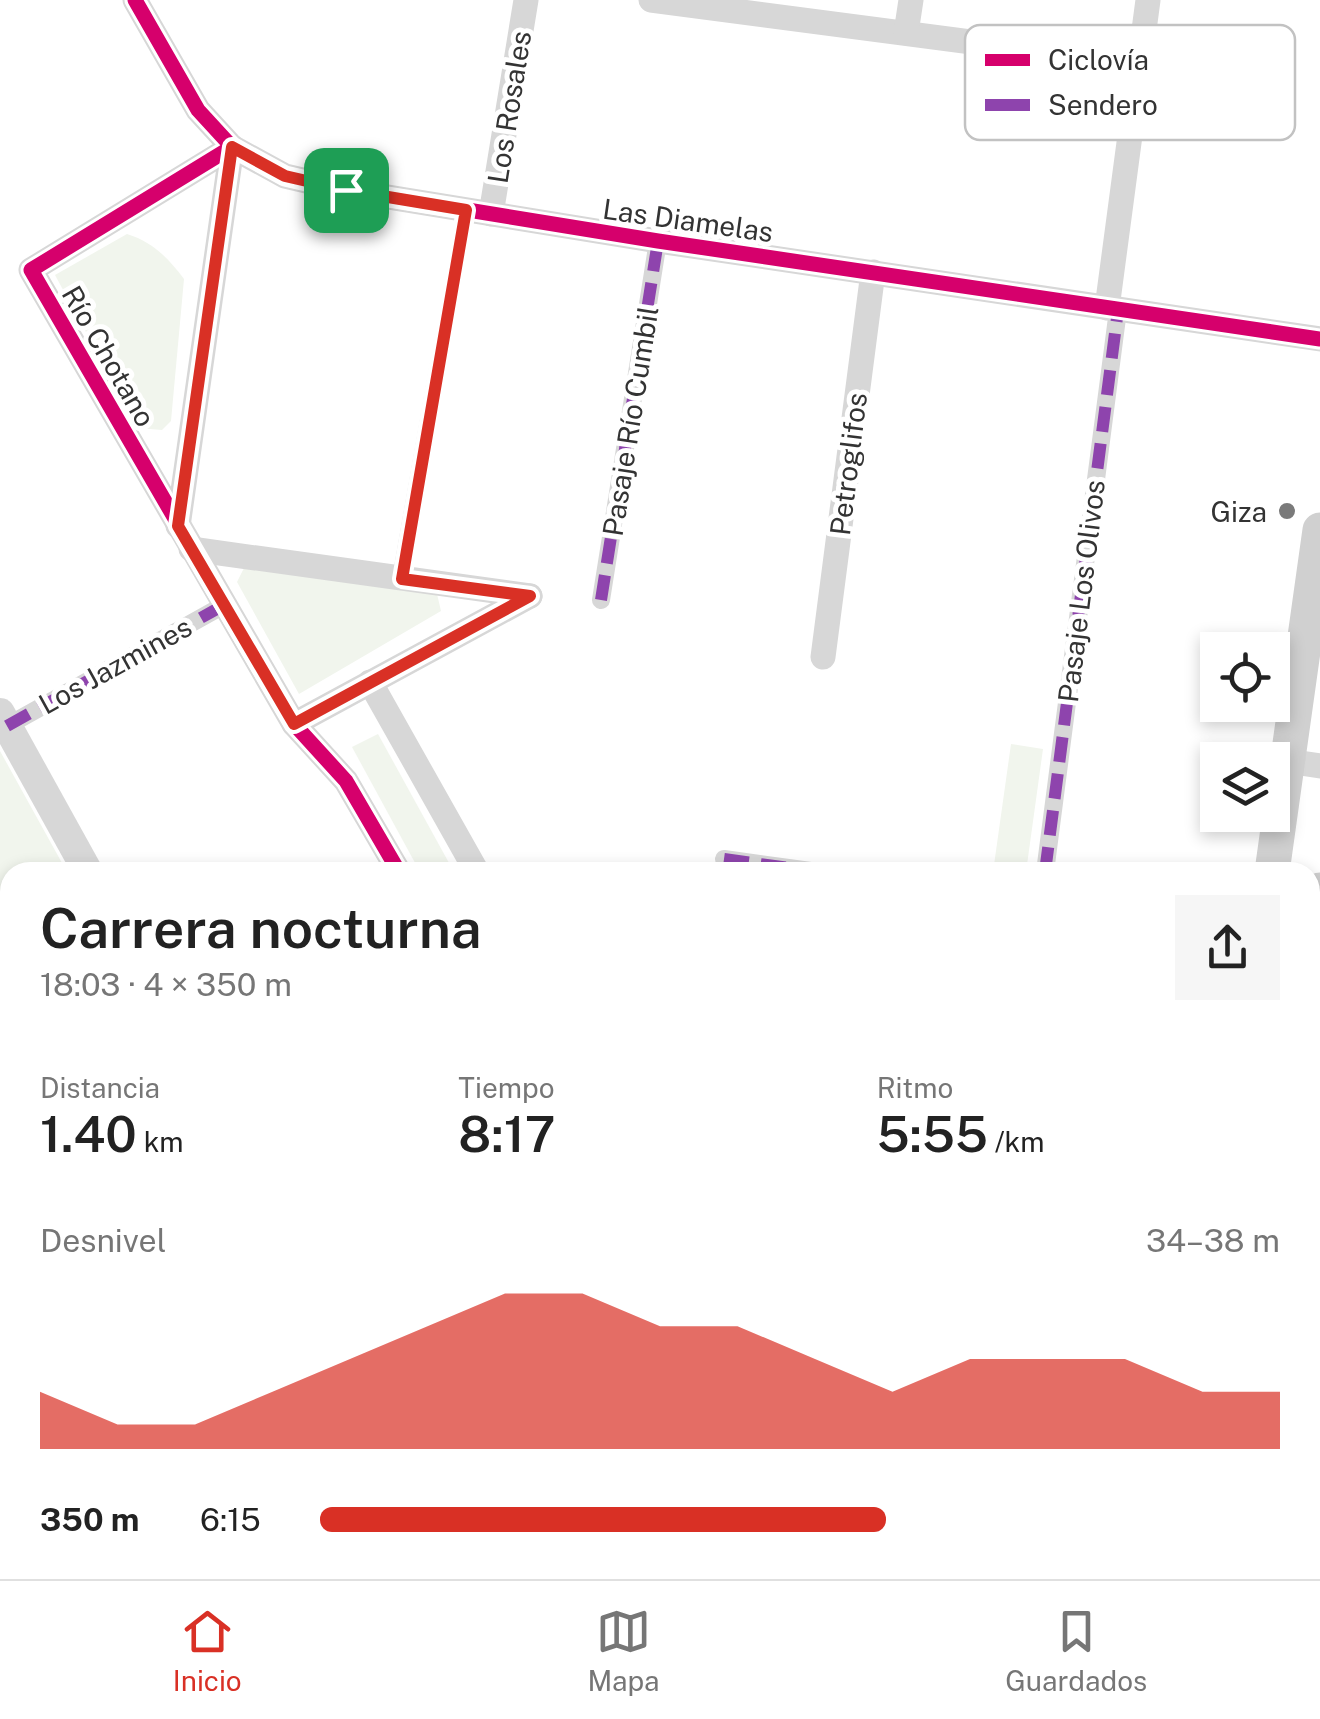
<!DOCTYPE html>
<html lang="es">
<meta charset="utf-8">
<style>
:root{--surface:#fff;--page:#f6f6f6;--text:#222;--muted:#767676;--line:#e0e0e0;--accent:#d93025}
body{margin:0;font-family:"Public Sans",sans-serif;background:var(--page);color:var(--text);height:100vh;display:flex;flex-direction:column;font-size:38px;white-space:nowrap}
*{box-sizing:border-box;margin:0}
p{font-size:32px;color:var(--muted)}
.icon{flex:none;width:55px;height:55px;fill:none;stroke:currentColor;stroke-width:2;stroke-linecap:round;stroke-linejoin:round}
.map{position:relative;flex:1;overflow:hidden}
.panel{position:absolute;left:0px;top:862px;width:1320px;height:718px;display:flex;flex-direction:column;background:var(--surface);border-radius:30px 30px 0 0;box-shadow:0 5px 15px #0003}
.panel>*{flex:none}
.tools{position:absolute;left:1200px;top:632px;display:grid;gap:20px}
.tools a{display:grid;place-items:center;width:90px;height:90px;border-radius:0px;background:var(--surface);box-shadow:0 5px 15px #0003;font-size:50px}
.pin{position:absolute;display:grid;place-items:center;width:85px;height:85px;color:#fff;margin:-42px;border-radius:20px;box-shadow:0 5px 15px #0006}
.round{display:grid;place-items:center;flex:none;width:105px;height:105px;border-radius:0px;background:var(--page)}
.summary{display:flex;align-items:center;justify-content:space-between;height:170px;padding:0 40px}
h1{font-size:55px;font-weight:600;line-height:75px}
.figures{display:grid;grid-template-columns:repeat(3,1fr);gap:15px;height:170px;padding:10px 40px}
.figures div{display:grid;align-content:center}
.figures b{font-size:50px;font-weight:600}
.figures small{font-size:28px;font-weight:400}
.figures p{font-size:28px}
.chart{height:280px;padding:20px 40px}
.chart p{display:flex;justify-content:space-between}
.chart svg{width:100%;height:180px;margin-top:10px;fill:var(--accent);opacity:.7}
ul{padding:0 40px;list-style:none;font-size:32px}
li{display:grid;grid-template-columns:160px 120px 1fr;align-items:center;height:75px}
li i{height:25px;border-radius:12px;background:var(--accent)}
.dock{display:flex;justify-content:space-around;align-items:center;height:140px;border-top:2px solid var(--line);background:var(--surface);font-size:28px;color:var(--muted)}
.dock a{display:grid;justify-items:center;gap:5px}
.dock .selected{color:var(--accent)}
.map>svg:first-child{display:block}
.green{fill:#f1f5ed}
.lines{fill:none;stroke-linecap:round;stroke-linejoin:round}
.service{stroke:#d7d7d7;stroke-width:12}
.pedestrian{stroke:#d7d7d7;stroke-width:18}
.minor{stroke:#d7d7d7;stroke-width:25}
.tertiary{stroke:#d7d7d7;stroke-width:30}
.secondary{stroke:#d0d0d0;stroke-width:35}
.quiet{stroke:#8e44ad;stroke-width:12;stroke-dasharray:25 12;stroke-linecap:butt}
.cycleway-casing{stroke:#fff;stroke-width:21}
.cycleway{stroke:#d6006c;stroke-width:15}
.route-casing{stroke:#fff;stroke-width:20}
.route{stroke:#d93025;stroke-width:12}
.poi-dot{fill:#7a7a7a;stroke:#fff;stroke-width:4}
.labels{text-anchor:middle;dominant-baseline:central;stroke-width:10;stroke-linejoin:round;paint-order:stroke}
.street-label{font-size:28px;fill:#333;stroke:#fff}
.poi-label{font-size:28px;fill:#333;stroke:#fff;text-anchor:end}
.key{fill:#fff;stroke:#c2c2c2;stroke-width:2.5}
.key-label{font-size:28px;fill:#333}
</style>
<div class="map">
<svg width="1320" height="1579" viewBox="0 0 1320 1579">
<rect width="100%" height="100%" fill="#fff"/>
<g class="green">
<path d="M127 234C153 242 168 258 184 279L171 421 162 430 138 428 55 275Z"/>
<path d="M245 566 437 594 441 611 299 694 237 582Z"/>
<path d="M378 734 454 872H420L352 747Z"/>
<path d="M1011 744 1043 749 1026 872H993Z"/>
<path d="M0 751 67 872H10V1009L0 992Z"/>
<path d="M323 1570H453L458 1579H328Z"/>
</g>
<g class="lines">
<g class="service">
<path d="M1310 1445 1315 1417"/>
<path d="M1310 1523 1320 1524"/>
<path d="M1287 1579 1288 1570"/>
</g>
<g class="pedestrian">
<path d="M401 579 466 210"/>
<path d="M601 600 658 241"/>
<path d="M7 726 224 605"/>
<path d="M724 859 818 872"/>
<path d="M1045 872 1118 310"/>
<path d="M1310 996 1320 997"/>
<path d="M732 1570 738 1579"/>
</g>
<g class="minor">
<path d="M135 0 198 110 232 147 285 176 345 190 658 241 1320 339"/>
<path d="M651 0 1138 64"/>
<path d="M906 33 911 0"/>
<path d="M232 147 31 270 294 724 346 781 399 872"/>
<path d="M491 214 526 0"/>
<path d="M1107 308 1148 0"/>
<path d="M178 526 232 147"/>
<path d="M191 549 530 596"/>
<path d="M823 657 873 272"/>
<path d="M370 682 477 872"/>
<path d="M294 724 530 596"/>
<path d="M1287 761 1320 766"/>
<path d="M0 1163 10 1181"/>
<path d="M1137 1570 1141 1579"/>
<path d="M0 1579 18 1570"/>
</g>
<g class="tertiary">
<path d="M0 713 88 872"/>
<path d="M0 1044 10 1063"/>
<path d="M292 1570 297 1579"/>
<path d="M475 1570 480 1579"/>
</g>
<g class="secondary">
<path d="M1272 872 1320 530"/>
<path d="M1310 964 1320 890"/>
<path d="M1097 1579 1106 1570"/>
<path d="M1167 1579 1173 1570"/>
</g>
<g class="quiet">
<path d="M401 579 466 210"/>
<path d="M601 600 658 241"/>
<path d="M7 726 224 605"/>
<path d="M724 859 818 872"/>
<path d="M1045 872 1118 310"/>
<path d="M1310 996 1320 997"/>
<path d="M732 1570 738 1579"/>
</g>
<g class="cycleway-casing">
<g id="cycleway">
<path d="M135 0 198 110 232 147 285 176 345 190 658 241 1320 339"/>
<path d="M232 147 31 270 294 724 346 781 399 872"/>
</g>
</g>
<use href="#cycleway" class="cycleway"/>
</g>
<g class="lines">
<g class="route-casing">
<path id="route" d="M232 147 285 176 346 190 466 210 402 579 530 596 294 724 178 526Z"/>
</g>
<use href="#route" class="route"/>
</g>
<circle class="poi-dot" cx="1287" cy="511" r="10"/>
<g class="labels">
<g class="street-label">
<text transform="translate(509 107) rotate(-81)">Los Rosales</text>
<text transform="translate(688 220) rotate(8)">Las Diamelas</text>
<text transform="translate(109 356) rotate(60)">Río Chotano</text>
<text transform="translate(630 421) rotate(-81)">Pasaje Río Cumbil</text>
<text transform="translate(848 464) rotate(-83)">Petroglifos</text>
<text transform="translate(1081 591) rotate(-83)">Pasaje Los Olivos</text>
<text transform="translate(115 665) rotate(-29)">Los Jazmines</text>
</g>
<g class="poi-label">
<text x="1267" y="511">Giza</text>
</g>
</g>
<rect x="965" y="25" width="330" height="115" rx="15" class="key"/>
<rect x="985" y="54" width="45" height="12" fill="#d6006c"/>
<rect x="985" y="99" width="45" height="12" fill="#8e44ad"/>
<g class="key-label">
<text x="1048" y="70">Ciclovía</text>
<text x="1048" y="115">Sendero</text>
</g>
</svg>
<div class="tools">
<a><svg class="icon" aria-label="locate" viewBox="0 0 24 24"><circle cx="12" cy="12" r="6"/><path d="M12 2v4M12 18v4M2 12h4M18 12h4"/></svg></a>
<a><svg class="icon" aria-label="layers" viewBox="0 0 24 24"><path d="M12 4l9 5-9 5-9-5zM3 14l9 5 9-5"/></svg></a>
</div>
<div class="pin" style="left:346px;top:190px;background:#1e9e55"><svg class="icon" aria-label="arrive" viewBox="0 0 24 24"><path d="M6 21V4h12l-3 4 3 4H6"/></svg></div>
<section class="panel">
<div class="summary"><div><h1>Carrera nocturna</h1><p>18:03 · 4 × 350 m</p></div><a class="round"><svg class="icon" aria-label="share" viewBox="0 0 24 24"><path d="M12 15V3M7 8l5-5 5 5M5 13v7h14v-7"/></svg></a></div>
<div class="figures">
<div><p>Distancia</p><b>1.40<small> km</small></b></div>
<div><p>Tiempo</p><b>8:17</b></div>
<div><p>Ritmo</p><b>5:55<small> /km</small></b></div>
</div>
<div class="chart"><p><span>Desnivel</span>34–38 m</p>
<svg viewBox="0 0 160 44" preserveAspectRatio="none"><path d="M0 44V30L10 38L20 38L30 30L40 22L50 14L60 6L70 6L80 14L90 14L100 22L110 30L120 22L130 22L140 22L150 30L160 30V44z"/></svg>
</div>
<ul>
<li><b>350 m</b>6:15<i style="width:59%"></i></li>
</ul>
</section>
</div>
<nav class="dock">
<a class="selected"><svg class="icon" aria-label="home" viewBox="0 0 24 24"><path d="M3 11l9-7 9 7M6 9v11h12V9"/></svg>Inicio</a>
<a><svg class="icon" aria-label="map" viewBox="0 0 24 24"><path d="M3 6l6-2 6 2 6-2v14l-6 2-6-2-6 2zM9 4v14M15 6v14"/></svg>Mapa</a>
<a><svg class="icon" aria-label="saved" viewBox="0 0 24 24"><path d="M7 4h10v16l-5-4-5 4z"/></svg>Guardados</a>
</nav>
